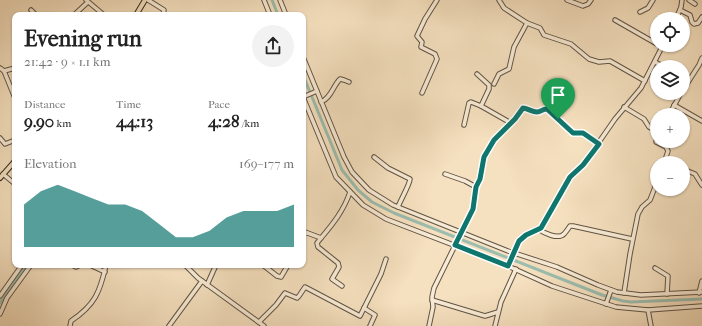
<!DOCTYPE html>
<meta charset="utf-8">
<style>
:root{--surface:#fff;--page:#f2f2f2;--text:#222;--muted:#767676;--accent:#0f766e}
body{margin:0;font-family:"IM FELL French Canon",serif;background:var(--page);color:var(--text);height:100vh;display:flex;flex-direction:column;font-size:15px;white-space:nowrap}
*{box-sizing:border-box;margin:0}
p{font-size:13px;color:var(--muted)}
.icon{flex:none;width:22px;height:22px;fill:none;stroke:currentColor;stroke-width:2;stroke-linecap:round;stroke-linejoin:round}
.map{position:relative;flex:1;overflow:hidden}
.panel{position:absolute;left:12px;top:12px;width:294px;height:256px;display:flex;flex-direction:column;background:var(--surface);border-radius:8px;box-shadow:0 1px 3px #0004}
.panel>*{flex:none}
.tools{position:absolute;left:650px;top:12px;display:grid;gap:8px}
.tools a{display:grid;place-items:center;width:40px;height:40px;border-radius:50%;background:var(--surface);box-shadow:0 1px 3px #0004;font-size:20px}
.pin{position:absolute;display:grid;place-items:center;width:34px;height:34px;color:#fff;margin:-41px -17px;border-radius:50% 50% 50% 0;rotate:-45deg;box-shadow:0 0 4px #0007}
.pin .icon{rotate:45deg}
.round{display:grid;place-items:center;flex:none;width:42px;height:42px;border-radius:21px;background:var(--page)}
.head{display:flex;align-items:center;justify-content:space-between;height:68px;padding:0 12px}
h1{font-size:22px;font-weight:800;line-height:30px}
.metrics{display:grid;grid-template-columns:repeat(3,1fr);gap:6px;height:68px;padding:4px 12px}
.metrics div{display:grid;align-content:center}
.metrics b{font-size:17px;font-weight:800}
.metrics small{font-size:11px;font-weight:400}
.metrics p{font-size:11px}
.chart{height:112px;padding:8px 12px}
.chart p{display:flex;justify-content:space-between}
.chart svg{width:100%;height:72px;margin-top:4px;fill:var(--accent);opacity:.7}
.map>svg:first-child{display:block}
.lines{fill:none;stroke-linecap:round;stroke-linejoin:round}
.canal{stroke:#9cbdaf;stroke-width:3}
.minor-casing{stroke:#605446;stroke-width:5.5}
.major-casing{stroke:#2e261d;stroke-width:6}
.minor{stroke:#f8ebd5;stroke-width:3.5}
.major{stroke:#f5e0bf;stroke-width:4}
.route-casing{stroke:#fff;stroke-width:8}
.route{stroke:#0f766e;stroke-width:5}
</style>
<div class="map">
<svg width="702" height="326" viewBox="0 0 702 326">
<rect width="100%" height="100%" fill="#f5e0bf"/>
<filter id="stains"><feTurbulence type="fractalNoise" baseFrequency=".005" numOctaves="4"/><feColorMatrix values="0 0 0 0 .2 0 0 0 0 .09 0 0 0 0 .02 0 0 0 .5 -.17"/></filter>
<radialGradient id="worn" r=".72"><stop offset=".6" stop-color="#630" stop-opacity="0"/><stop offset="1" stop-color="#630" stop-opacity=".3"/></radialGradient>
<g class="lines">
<g class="canal">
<path d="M272 0 278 15"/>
<path d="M303 75 342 170 358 190 372 202 394 213 602 295 623 301 631 302 702 299"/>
<path d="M0 303 26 265"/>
</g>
<g class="minor-casing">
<g id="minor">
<path d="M86 0 104 15"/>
<path d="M148 0 164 10 163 15"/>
<path d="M264 0 270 15"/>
<path d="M280 0 286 15"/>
<path d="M567 0 583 6 588 4 591 0"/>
<path d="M689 0 695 4"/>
<path d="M31 10 36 15"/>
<path d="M680 10 690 15 692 22 694 24 698 23 702 17"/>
<path d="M640 12 648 8 653 0"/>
<path d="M74 15 88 2"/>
<path d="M676 19 681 7 682 0"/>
<path d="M615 20 657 44"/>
<path d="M527 23 540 28 544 35 571 44 589 59 599 62 610 61 645 81"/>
<path d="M303 57 344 157 352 172 369 190 393 205 508 251 557 267 598 285 617 292 641 295 702 292"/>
<path d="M655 62 664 67"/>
<path d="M0 68 4 71 15 98"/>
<path d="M4 71 15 68"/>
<path d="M477 74 489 85V89L481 106 511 123"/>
<path d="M683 77 689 80"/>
<path d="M494 84 499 74 509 69 514 47 527 23 504 8 499 0"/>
<path d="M683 90 699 65 702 58"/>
<path d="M422 93 437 59 435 54 421 47 422 42 417 36 425 19 437 0"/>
<path d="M303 97 336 177 363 205 386 219 508 266 552 286 616 307 648 310 702 306"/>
<path d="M303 97 317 91"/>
<path d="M321 102C331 98 333 86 340 79L344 80 349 82"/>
<path d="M674 105 702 121"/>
<path d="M624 107 644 119 649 127 657 131"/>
<path d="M669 115 681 93"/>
<path d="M464 125 469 103 471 102 481 106"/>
<path d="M657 136 656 142 666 147 668 151 664 163"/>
<path d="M0 138 5 144 15 140"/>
<path d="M374 157 388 168 410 179C410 184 400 201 398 207"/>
<path d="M683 169 695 174 702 185"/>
<path d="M3 174 15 184"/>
<path d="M445 174 465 181 476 187"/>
<path d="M538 229C544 233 558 240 564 234 566 232 568 229 570 226H573L632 239"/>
<path d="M303 236 305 232 321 238 317 243 318 247 338 263 339 267 332 279 342 286"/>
<path d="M321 238C333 224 344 210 350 192"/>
<path d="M72 265 76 267 80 265"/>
<path d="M90 265 105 272"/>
<path d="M185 265 198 278 264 326"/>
<path d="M263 265 277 276 281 277 288 265"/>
<path d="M508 266 519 241 526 235 541 227 570 177 583 165 615 119 641 88 663 45"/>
<path d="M655 268 668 276 667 294"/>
<path d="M207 285 216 265"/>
<path d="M624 293 630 254 638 214 642 207 650 200 657 182"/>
<path d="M699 293 702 281"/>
<path d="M0 296 22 265"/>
<path d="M432 300 485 316 498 312"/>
<path d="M606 304 611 290"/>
<path d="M364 308 375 315 370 326"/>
<path d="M648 310 651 326"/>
<path d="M0 314 7 298 31 265"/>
<path d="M259 322 276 305 285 293 297 298 299 296 305 287 360 316 381 274 386 259"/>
<path d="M70 326 71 321C95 305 100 292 106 265"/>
<path d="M169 326 202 281"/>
<path d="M429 326 433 307 432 297 434 288 473 209 476 187 479 179 484 157 494 140 515 119 521 109 525 108 535 112 543 109H547L573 133H583L599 143"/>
<path d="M495 326 501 302 516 269"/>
</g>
</g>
<g class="major-casing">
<g id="major">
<path d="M136 15 145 0"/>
<path d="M0 178 15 161"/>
</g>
</g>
<use href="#minor" class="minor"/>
<use href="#major" class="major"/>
</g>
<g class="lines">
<g class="route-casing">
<path id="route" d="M523 108C527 108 532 112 537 112 541 112 542 109 547 109L573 133H583L599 144 583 165 570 177 541 228 526 235 519 241 508 266 455 245 473 209 476 187 480 179 484 157 494 140 515 119Z"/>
</g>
<use href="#route" class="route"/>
</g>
<rect width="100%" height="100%" filter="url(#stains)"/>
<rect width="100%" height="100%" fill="url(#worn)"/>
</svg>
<div class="tools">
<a><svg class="icon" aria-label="locate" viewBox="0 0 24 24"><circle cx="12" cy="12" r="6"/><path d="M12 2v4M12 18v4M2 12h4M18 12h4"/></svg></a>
<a><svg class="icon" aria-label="layers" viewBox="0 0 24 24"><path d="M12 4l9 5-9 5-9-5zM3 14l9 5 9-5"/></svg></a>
<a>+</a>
<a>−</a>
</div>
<div class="pin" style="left:558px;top:119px;background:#1e9e55"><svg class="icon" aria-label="arrive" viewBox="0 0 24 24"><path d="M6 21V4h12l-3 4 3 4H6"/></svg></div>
<section class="panel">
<div class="head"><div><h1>Evening run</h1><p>21:42 · 9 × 1.1 km</p></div><a class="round"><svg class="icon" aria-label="share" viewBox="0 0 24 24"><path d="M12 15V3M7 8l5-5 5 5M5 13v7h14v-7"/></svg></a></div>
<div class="metrics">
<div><p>Distance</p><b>9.90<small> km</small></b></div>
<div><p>Time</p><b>44:13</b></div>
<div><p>Pace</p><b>4:28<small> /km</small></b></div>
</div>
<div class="chart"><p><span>Elevation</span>169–177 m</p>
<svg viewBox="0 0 160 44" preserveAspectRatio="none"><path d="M0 44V18L10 10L20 6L30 10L40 14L50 18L60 18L70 22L80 30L90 38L100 38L110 34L120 26L130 22L140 22L150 22L160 18V44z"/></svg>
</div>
</section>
</div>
